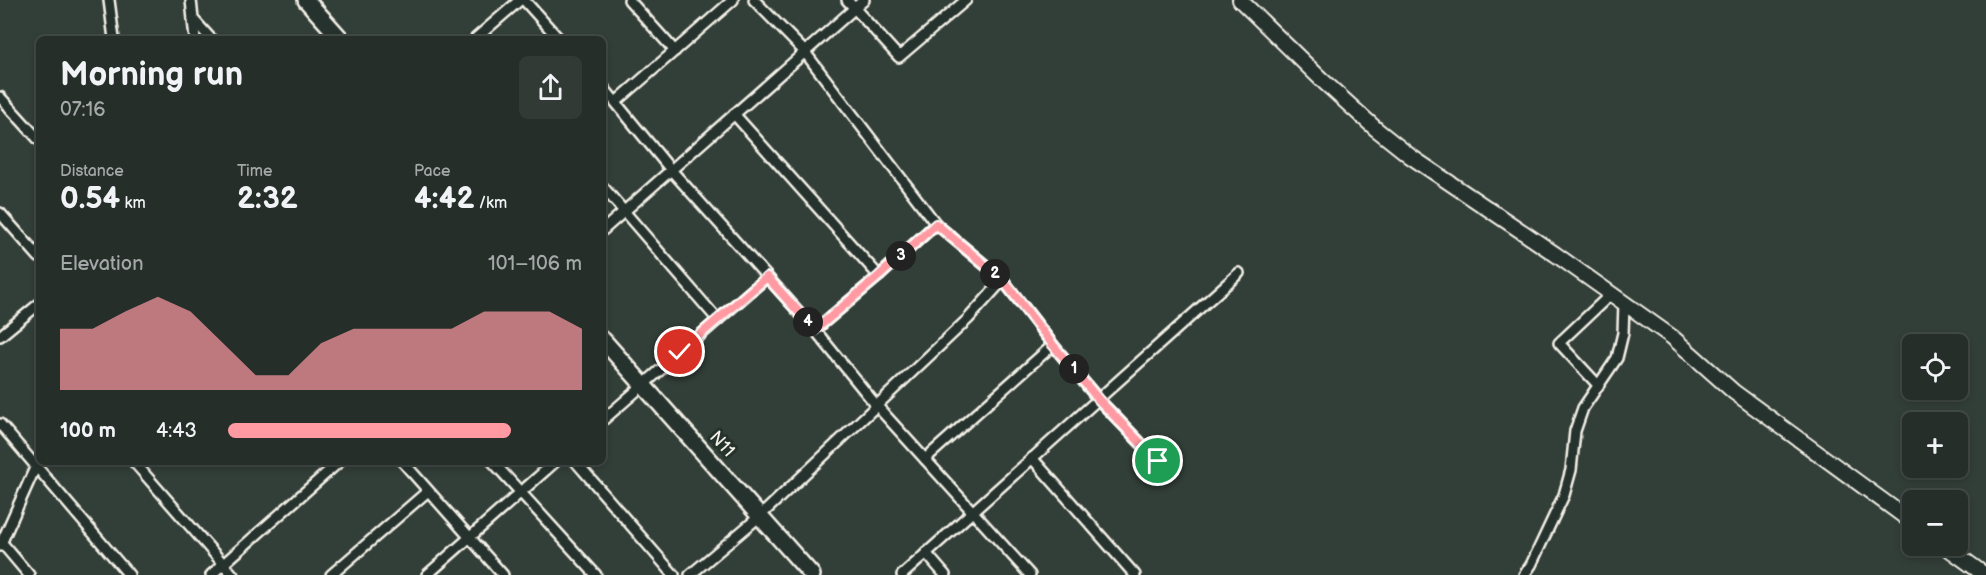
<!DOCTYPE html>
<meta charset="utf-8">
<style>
:root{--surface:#262e2a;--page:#323a36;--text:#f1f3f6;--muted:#a4a8a8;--line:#424a47;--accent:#ff9aa2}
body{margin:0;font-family:"Balsamiq Sans",sans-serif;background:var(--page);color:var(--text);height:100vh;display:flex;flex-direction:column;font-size:22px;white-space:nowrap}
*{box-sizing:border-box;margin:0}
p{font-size:20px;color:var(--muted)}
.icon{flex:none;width:33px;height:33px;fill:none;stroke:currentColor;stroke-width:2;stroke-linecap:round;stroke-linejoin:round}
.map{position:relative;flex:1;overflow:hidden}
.sheet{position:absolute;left:36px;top:36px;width:570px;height:429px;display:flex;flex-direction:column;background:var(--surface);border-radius:9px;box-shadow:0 3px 9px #0003,0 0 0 2px var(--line)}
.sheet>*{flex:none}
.buttons{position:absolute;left:1902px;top:334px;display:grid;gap:12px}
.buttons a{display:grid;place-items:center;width:66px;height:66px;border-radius:9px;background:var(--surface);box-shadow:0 3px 9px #0003,0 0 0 2px var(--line);font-size:30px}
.pin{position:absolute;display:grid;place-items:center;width:51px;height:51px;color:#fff;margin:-26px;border:3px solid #fff;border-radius:50%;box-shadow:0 2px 6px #0007}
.km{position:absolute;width:30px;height:30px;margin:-15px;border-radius:50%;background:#222;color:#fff;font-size:16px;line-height:30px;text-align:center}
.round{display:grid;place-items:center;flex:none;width:63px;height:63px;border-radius:9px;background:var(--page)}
.summary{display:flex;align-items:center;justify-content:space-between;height:102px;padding:0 24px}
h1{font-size:33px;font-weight:800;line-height:45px}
.stats{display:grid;grid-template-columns:repeat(3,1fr);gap:9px;height:102px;padding:6px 24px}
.stats div{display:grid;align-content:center}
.stats b{font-size:30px;font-weight:800}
.stats small{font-size:16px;font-weight:400}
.stats p{font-size:16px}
.chart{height:168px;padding:12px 24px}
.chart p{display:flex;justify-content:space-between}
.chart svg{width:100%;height:108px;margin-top:6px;fill:var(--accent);opacity:.7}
ul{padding:0 24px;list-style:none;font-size:20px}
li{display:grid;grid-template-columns:96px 72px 1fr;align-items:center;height:45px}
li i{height:15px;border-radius:8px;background:var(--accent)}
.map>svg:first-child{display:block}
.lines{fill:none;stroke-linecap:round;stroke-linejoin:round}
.street-casing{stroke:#f4f1e8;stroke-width:14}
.secondary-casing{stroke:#f4f1e8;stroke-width:18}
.primary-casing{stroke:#f4f1e8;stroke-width:20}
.street{stroke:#26332d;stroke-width:9}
.secondary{stroke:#26332d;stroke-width:14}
.primary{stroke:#26332d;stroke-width:15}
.route-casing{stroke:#fff;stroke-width:12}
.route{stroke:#ff9aa2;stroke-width:8}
.labels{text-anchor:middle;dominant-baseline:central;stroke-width:6;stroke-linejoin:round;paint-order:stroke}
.street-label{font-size:18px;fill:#f4f1e8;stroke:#26332d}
</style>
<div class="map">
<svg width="1986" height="575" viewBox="0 0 1986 575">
<rect width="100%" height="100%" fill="#323e38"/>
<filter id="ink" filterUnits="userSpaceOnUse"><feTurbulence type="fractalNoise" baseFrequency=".0167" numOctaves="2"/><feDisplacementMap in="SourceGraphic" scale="12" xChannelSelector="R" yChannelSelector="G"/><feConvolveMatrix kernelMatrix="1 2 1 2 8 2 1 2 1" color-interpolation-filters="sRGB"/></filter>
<g filter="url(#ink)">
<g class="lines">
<g class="street-casing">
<g id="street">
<path d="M109 0 114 39"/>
<path d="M191 0 195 39"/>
<path d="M524 0 559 39"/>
<path d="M629 0 675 51"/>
<path d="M754 0 804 51 936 224 1003 280 1053 345 1099 400 1158 461"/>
<path d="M847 0 899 57 966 0"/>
<path d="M193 19 211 39"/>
<path d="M475 39 520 0"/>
<path d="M603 87 671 170 815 330 876 405 1030 575"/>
<path d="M0 97 39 140"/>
<path d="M616 102 733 0"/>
<path d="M734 114 879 276"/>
<path d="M603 187 718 320"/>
<path d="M0 213 39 257"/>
<path d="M603 230 864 0"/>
<path d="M815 330 879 276 936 224"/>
<path d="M0 336 39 304"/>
<path d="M1598 385 1559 343 1611 294"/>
<path d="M603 420 767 277"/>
<path d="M0 424 129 575"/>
<path d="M1032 458 1135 575"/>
<path d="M925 459 1053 345"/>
<path d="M134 462 233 575"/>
<path d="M403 462 503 575"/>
<path d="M493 462 596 575"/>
<path d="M576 462 674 575"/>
<path d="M2 543 29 575"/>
<path d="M0 546 39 459"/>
<path d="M926 553 945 575"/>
<path d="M211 575 339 462"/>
<path d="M331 575 428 491"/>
<path d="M427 575 555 462"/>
<path d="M690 575 760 516 968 319 1003 280"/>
<path d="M902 575 1239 273"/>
<path d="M1524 575 1531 565 1564 495 1571 470 1575 431 1583 408 1617 358 1623 333 1624 303"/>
</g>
</g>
<g class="secondary-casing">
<g id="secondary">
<path d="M1240 0 1322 80 1376 129 1410 156 1555 254 1672 337 1734 392 1912 522"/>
<path d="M1945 546 1985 575"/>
</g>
</g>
<g class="primary-casing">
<g id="primary">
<path d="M306 0 341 39"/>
<path d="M603 340 812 575"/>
</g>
</g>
<use href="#street" class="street"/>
<use href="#secondary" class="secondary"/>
<use href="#primary" class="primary"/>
</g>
</g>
<g class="lines" filter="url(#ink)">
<g class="route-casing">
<path id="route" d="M680 352 767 277 815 330 879 276 936 224 1003 280 1053 345 1099 400 1158 461"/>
</g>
<use href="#route" class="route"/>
</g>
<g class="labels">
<g class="street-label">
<text transform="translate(722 444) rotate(48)">N11</text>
</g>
</g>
</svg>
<div class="buttons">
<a><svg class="icon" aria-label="locate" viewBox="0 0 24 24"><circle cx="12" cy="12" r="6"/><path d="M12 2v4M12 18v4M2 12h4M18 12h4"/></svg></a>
<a>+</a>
<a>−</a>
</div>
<div class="pin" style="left:1158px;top:461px;background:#1e9e55"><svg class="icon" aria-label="arrive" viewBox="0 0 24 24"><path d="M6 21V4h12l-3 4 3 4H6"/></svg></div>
<div class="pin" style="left:680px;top:352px;background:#d93025"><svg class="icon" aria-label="check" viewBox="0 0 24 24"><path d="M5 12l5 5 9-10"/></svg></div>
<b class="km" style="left:1074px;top:369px">1</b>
<b class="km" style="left:995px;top:274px">2</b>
<b class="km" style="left:901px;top:256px">3</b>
<b class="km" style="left:808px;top:322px">4</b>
<section class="sheet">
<div class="summary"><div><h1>Morning run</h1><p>07:16</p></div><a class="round"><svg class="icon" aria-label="share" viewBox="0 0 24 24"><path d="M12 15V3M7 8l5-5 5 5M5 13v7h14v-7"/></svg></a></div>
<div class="stats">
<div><p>Distance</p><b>0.54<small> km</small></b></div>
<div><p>Time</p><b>2:32</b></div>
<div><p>Pace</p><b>4:42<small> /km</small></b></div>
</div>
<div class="chart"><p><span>Elevation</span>101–106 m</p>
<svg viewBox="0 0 160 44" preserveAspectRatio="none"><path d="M0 44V19L10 19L20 12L30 6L40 12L50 25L60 38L70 38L80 25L90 19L100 19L110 19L120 19L130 12L140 12L150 12L160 19V44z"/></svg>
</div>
<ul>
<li><b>100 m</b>4:43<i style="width:80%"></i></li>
</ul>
</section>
</div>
